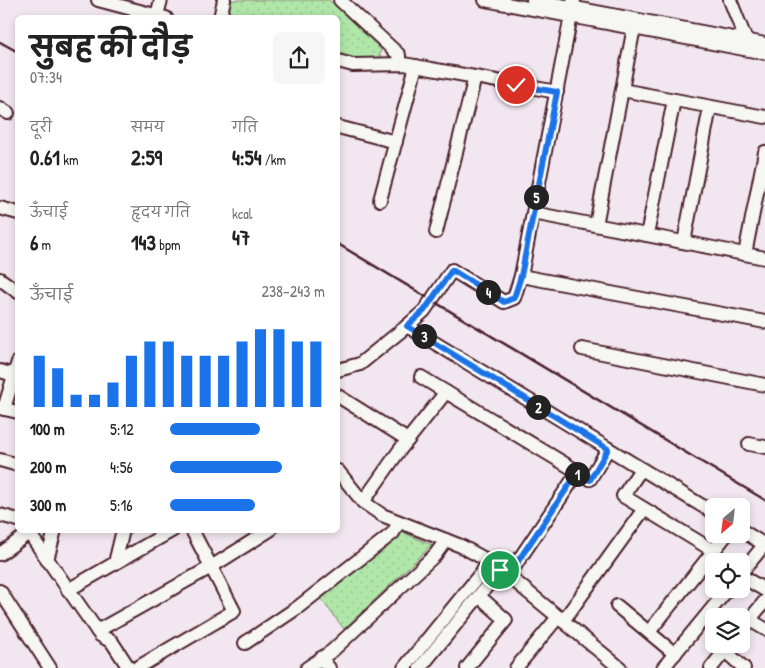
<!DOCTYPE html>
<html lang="hi">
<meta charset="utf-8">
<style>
:root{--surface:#fff;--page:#f6f6f6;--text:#222;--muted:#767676;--accent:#1a73e8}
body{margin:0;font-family:"Patrick Hand","Playpen Sans Deva",sans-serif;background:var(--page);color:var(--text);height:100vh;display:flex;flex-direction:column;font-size:19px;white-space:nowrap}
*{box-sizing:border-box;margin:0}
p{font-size:16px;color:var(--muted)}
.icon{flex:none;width:28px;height:28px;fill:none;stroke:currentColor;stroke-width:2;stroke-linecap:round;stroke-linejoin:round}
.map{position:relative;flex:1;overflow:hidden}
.details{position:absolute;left:15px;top:15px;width:325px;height:518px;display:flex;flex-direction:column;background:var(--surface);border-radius:8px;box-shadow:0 2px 8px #0003}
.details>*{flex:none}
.needle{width:32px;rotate:208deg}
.buttons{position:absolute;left:705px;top:498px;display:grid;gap:10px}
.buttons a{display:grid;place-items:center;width:45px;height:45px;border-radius:8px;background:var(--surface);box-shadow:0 2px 8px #0003;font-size:25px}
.pin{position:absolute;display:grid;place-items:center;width:42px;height:42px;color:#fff;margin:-21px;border:2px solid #fff;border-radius:50%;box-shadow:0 1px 5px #0007}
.km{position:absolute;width:25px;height:25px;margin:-12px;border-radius:50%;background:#222;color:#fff;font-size:14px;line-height:25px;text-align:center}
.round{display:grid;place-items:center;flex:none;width:52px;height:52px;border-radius:8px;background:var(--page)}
.headline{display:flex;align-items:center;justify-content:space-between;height:85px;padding:0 15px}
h1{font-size:28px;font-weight:700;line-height:38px}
.metrics{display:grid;grid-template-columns:repeat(3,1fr);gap:8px;height:85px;padding:5px 15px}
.metrics div{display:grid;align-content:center}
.metrics b{font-size:21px;font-weight:700}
.metrics small{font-size:14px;font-weight:400}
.metrics p{font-size:14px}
.chart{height:140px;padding:10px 15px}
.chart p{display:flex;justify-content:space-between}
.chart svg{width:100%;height:90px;margin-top:5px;stroke:var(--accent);stroke-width:6}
ul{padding:0 15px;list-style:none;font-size:16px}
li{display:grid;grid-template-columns:80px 60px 1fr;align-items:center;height:38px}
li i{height:12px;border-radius:6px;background:var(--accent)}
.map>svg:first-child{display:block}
.green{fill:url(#green-dots);stroke:#7d836a}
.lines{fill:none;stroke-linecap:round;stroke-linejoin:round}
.minor-casing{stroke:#4a1f2b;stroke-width:16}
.minor{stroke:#f6f6f2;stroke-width:12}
.rail{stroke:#4a1f2b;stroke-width:2.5}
.route-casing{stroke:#fff;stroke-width:10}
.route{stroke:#1a73e8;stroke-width:6}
</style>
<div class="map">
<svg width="765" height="668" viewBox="0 0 765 668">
<defs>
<pattern id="green-dots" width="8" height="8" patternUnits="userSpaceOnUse" patternTransform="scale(1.25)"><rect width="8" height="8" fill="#b0e7a9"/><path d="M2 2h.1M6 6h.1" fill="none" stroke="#99c692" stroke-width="1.8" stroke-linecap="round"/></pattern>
</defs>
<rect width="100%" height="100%" fill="#f2e7f0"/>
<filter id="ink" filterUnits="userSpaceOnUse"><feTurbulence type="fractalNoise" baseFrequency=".02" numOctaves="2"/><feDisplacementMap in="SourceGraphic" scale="10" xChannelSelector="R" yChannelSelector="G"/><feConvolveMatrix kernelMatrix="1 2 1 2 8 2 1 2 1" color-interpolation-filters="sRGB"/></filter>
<g filter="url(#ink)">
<g class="green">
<path d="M230 0H329L381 49 379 58 355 59 338 55V18H226Z"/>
<path d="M402 532 432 545 344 629 321 599Z"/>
</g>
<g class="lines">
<g class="minor-casing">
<g id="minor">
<path d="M98 0 166 18"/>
<path d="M340 0 399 55V64"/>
<path d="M485 0 765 53"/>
<path d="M533 0 765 44"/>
<path d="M730 0 746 40"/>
<path d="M157 15 161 0"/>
<path d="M220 18 224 0"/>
<path d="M338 61 353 65 404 64 557 92"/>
<path d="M622 90 765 117"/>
<path d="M0 108 8 113"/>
<path d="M338 127 396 142"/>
<path d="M380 200 416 66"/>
<path d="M0 208 18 213"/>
<path d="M533 213 765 258"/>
<path d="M596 225 635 22"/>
<path d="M436 232 475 77"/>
<path d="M647 235 674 100"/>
<path d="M684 242 710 107"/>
<path d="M745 254 765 152"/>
<path d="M521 276 765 322"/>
<path d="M0 279 18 292"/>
<path d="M407 326 714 513"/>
<path d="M582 349 765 385"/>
<path d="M338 370 360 364 407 326 424 311 452 270 504 302 514 298 521 276 574 0"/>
<path d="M0 371 14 375"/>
<path d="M421 377 590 479 608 449"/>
<path d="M338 396 408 440"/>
<path d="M0 408 18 412"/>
<path d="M4 409 18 362"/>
<path d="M749 444 765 447"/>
<path d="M0 460 18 465"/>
<path d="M641 469 623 496 714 551"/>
<path d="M338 471 363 502 382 515 461 546 494 564 620 668"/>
<path d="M363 502 399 451 446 392"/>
<path d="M0 515 18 520"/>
<path d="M27 530 100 635 112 642 129 668"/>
<path d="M741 530 765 545"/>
<path d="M0 554 29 533"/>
<path d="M47 560 55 530"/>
<path d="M115 563 123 530"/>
<path d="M741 573 765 544"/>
<path d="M508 576 578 472"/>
<path d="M741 576 765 590"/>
<path d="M68 590 173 530"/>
<path d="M0 591 50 668"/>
<path d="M617 606 675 654"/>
<path d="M750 620 765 629"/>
<path d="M563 621 644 509"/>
<path d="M741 630 765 601"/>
<path d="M97 631 211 567 270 530"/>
<path d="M649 632 727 534"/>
<path d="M245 643 297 608 393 533 399 522"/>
<path d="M725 651 744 668"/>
<path d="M321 658 329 668"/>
<path d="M137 668 234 611 192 530"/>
<path d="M307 668 332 651 435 555 446 540"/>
<path d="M404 668 490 562"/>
<path d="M420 668 500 570"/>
<path d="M467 668 506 620 479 596"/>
<path d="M516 668 558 617"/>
<path d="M663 668 728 589"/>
<path d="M711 668 730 644"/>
</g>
</g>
<use href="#minor" class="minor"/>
<g class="rail">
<path d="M0 42 18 52"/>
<path d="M338 244 765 500"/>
</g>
</g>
</g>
<g class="lines" filter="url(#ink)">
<g class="route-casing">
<path id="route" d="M500 570 508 576 578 472 590 480 608 449 407 326 424 311 452 270 504 302 514 298 521 276 557 92 516 85"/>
</g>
<use href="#route" class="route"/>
</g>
</svg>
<div class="buttons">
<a><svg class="needle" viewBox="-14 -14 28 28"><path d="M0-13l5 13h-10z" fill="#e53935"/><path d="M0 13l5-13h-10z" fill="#767676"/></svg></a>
<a><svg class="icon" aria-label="locate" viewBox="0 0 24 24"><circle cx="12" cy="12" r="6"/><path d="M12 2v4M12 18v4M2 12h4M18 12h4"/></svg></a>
<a><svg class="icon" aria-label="layers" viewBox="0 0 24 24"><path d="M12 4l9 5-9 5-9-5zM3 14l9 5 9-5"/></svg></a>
</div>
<div class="pin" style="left:500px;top:570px;background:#1e9e55"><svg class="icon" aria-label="arrive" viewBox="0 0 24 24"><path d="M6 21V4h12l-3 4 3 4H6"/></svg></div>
<div class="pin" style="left:516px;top:85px;background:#d93025"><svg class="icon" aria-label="check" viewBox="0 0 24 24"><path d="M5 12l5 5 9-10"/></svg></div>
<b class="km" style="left:577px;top:474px">1</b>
<b class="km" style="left:538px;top:407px">2</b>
<b class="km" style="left:424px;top:336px">3</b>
<b class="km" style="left:488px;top:292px">4</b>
<b class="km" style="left:536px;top:197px">5</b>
<section class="details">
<div class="headline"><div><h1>सुबह की दौड़</h1><p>07:34</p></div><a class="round"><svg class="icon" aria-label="share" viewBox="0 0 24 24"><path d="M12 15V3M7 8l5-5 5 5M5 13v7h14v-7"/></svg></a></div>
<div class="metrics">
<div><p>दूरी</p><b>0.61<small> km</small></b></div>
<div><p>समय</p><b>2:59</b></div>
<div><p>गति</p><b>4:54<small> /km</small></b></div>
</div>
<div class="metrics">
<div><p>ऊँचाई</p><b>6<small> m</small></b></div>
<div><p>हृदय गति</p><b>143<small> bpm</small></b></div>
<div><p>kcal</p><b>47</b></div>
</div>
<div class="chart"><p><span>ऊँचाई</span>238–243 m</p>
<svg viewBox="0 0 160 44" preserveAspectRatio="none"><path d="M5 44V19M15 44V25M25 44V38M35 44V38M45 44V32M55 44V19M65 44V12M75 44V12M85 44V19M95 44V19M105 44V19M115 44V12M125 44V6M135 44V6M145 44V12M155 44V12"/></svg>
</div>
<ul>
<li><b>100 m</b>5:12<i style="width:58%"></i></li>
<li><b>200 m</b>4:56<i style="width:72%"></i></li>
<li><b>300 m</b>5:16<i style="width:55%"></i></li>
</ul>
</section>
</div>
